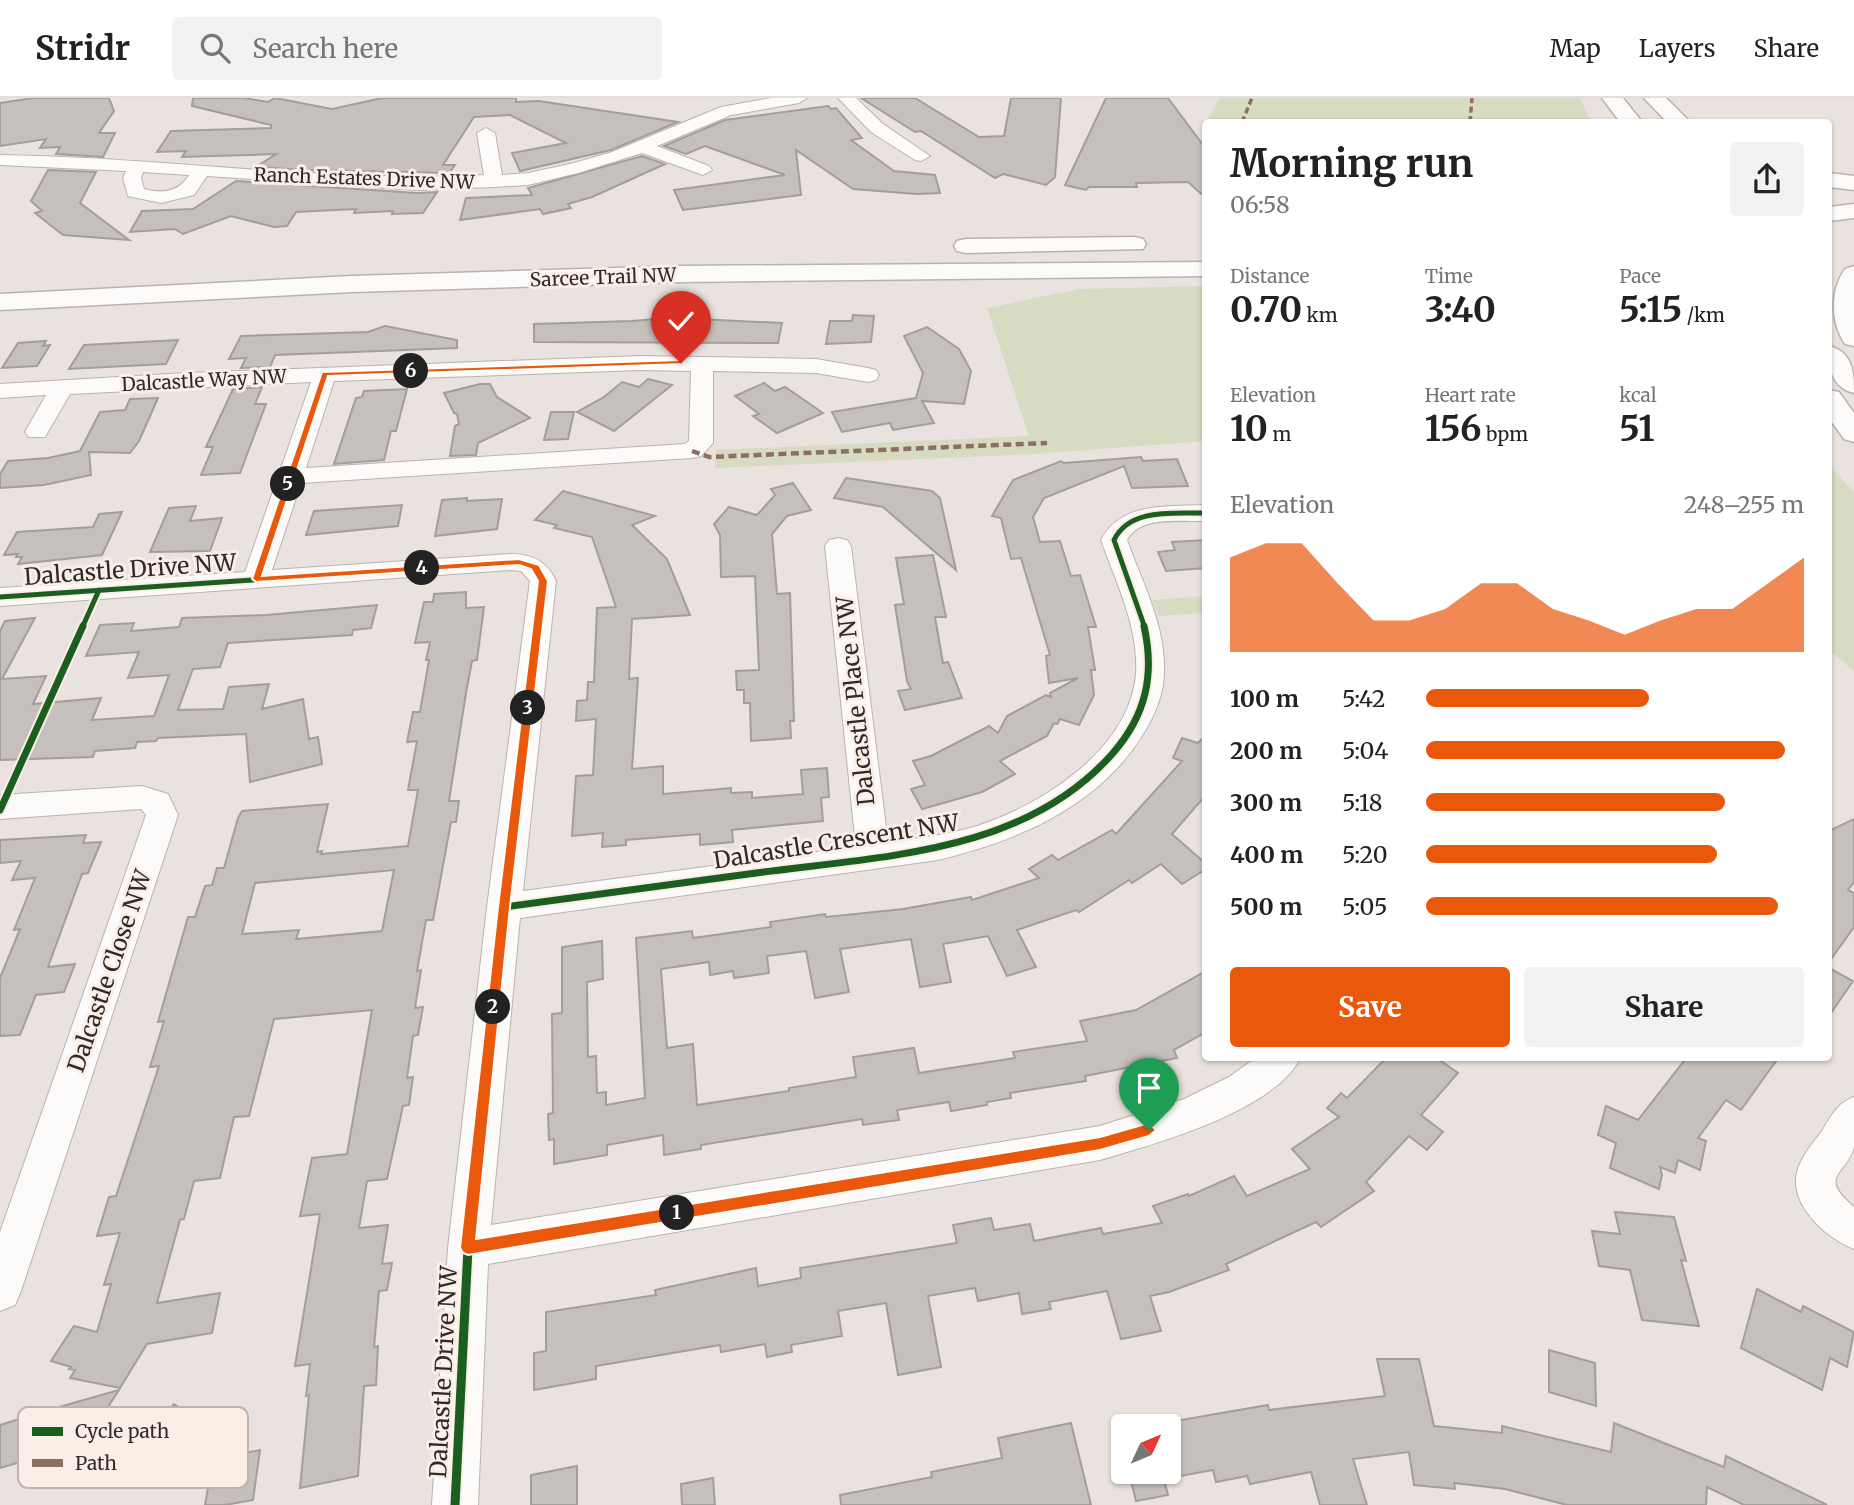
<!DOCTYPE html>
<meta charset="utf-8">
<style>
:root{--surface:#fff;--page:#f2f2f2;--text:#222;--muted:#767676;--line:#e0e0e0;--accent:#ea580c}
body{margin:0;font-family:Merriweather,serif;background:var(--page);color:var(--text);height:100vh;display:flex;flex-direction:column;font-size:26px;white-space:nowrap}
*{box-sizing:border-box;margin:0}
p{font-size:23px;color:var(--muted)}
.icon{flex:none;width:38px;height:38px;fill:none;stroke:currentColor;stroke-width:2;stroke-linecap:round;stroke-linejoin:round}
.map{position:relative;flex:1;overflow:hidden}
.drawer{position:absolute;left:1202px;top:21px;width:630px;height:942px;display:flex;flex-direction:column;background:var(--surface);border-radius:7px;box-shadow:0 2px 5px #0004}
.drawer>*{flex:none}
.needle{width:46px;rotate:46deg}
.controls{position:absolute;left:1111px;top:1316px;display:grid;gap:14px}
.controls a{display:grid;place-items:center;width:70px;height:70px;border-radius:7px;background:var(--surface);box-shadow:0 2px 5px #0004;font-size:35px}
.pin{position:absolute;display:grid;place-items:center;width:60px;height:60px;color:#fff;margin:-72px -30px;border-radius:50% 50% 50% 0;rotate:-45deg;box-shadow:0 0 7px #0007}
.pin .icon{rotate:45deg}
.km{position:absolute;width:35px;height:35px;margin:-18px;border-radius:50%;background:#222;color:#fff;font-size:19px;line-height:35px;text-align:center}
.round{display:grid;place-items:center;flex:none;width:74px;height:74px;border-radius:7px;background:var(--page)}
.head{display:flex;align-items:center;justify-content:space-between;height:119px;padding:0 28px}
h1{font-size:38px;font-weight:700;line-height:52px}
.metrics{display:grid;grid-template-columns:repeat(3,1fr);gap:10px;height:119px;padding:7px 28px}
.metrics div{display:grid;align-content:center}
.metrics b{font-size:35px;font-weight:700}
.metrics small{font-size:19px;font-weight:400}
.metrics p{font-size:19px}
.chart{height:196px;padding:14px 28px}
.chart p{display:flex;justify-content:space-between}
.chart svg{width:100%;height:126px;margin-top:7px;fill:var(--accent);opacity:.7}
.cta{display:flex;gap:14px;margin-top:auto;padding:14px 28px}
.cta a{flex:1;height:80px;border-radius:7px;background:var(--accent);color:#fff;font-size:28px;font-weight:700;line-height:80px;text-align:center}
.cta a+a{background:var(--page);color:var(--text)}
ul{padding:0 28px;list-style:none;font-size:23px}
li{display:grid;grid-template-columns:112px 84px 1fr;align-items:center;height:52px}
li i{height:18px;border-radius:9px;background:var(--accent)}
header{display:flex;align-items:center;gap:42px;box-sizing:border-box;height:98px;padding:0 35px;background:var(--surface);border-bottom:2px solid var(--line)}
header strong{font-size:33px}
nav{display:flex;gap:38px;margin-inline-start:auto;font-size:24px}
.search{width:490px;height:63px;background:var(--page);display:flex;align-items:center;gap:18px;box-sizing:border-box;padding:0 24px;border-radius:7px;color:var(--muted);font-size:26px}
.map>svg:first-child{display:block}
.green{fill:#d6dbc1}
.building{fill:#c6c0bd;stroke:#a49e9b;stroke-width:2;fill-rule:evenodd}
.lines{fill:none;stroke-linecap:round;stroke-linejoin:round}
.minor-casing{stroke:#b9b3b0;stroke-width:2}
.major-casing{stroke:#b9b3b0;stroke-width:3}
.minor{fill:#fcfbfa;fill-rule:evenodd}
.major{fill:#fcfbfa;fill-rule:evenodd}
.quiet-far1{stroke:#8d6e63;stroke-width:3.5;stroke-dasharray:6 3.5;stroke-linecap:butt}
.quiet{stroke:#8d6e63;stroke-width:4.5;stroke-dasharray:8 4.5;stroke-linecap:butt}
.cycleway-far2-casing{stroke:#fbeee7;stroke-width:9}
.cycleway-far1-casing{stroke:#fbeee7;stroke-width:11}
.cycleway-casing{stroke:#fbeee7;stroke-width:13}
.cycleway-far2{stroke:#1b5e20;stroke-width:5}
.cycleway-far1{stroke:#1b5e20;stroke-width:7}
.cycleway{stroke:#1b5e20;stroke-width:9}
.route{fill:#ea580c;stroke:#fff;stroke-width:2}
.labels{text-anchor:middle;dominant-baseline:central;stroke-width:6;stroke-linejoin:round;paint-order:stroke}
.far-street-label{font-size:19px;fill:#2e2a27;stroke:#fbeee7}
.street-label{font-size:23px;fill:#2e2a27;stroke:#fbeee7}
.key{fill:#fbeee7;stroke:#beb3ad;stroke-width:2}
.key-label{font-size:19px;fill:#2e2a27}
</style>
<header>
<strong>Stridr</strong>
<div class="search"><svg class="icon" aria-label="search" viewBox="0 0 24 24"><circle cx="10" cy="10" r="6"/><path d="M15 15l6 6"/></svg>Search here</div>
<nav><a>Map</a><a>Layers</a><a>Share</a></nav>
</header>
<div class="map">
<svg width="1854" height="1407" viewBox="0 0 1854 1407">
<rect width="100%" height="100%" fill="#eae2de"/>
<g class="green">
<path d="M1220 0H1580L1591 24H1206Z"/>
<path d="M1206 188V343L1034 356 715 370 716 352 1029 338 987 210 1080 191Z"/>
<path d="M1829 367 1854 394V573L1829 552Z"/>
<path d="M1206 498V515L1159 518 1152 502Z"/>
</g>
<g class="building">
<path d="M34 0H109L114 13 99 35H115L103 59 56 56 60 49 40 50 46 41 0 48V5Z"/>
<path d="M193 0H244L268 4 275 0 332 11 382 0H516V4L539 3 678 24 611 52 520 73 512 55 566 45 510 17 474 19 443 67H455L449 75 303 72 256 69 276 56 182 59 186 53 157 54 171 33 271 30V27L192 8Z"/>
<path d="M861 0H915L979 39 1004 38 1011 0H1061L1055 79 1046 87 1003 76 995 80 921 33 915 34Z"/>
<path d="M1106 0H1168L1206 51V100L1188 84 1136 85 1137 89H1089L1086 92 1065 87Z"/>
<path d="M828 8 831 11 836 10 862 40 851 42 894 73 935 77 940 95 917 96 853 91 796 52 801 97 683 112 674 92 785 77 705 48 686 56 664 48 725 22Z"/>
<path d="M642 58 665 66 592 99 568 106 571 110 543 116 540 111 460 122 466 100 532 97 528 90Z"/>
<path d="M48 72 96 74 80 105 129 142 63 137 35 115 42 113 31 103Z"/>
<path d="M236 83 417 95 437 94 423 115 392 116 393 113 354 115 356 111 296 114 287 128 274 129 231 118 183 136 175 131 130 134 142 113 193 111Z"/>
<path d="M678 217H699L698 221 782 225 778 245 534 244V226L632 223 677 219Z"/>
<path d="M853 217 874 218 871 244 826 246 830 223H852Z"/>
<path d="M385 228 457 242V250L275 257 270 269 241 270 246 260 229 261 241 238 368 234Z"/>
<path d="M927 229 959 251 971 273 964 306 922 303 934 325 893 332 890 325 842 334 832 314 916 300 923 275 904 238Z"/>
<path d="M178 242 166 266 69 271 84 247Z"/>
<path d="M46 243 43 248 50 247 37 268 2 270 18 245Z"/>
<path d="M648 281 672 287 614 333 577 314 604 299 622 284 639 289Z"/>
<path d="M764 285 775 293 785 289 823 315 777 335 753 318 759 316 735 298Z"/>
<path d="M480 286H490L497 299 530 320 478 345 476 357 450 358 455 328 459 326 457 316 454 315 444 295Z"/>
<path d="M262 289 255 306H266L240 375 201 377 213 349H206L233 291Z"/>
<path d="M407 291 396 333H391L384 362 334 366 356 300 362 299 364 293Z"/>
<path d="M158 300 139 343 130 355 89 354 91 377 44 387 0 390V376L8 363 48 360 80 353 100 314 125 312 130 301Z"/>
<path d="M551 314H574L568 341 544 342Z"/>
<path d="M1141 359 1143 363 1177 361 1188 388 1132 390 1124 368 1044 400 1033 419 1040 444 1060 443 1071 478 1080 477 1096 529H1088L1095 572H1091L1094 597 1079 627 1060 621 1057 626 1054 625 1047 638 1000 663 1015 676 982 694 922 711 911 691 925 687 913 663 931 658 989 628 998 635 1007 618 1046 597 1051 599 1050 595 1078 580 1049 585 1046 558 1050 557 1021 460 1011 461 1001 420 992 418 1013 382 1061 363 1064 365Z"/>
<path d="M846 380 932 393 940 400 956 472 883 409 834 400Z"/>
<path d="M793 385 811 412 787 418 772 436 777 496 790 495 794 623H790L791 640 751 643 750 605H744V592H737L736 573 759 572 755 478 721 479 720 437 714 426 729 409 757 417 775 397 771 391Z"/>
<path d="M563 393 655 418 632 427 667 461 690 517 632 521 629 581 638 580 632 671 663 668V696L731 690V695L752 694V700L803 696 801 672 827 670 829 699 821 700 823 723 732 732 733 744 700 747V736L626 742V747L602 749 603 735 572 738 576 678 593 677 596 621 576 623 577 603 587 602 588 584H594L597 510 616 509 592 439 554 430 557 427 535 422Z"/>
<path d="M467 400V403L502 401 497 431 435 438 442 402Z"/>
<path d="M402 407 398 428 306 437 314 413Z"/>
<path d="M196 408 190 423 222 420 210 453 150 454 169 410Z"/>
<path d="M122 414 102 457 18 466 22 459H16L18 456 4 457 17 434 93 429 99 416Z"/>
<path d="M1206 442V470L1166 473 1158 454 1175 452 1172 444Z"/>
<path d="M933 457 946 519H935L943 565 948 564 962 600 905 612 898 593 911 591 907 583 895 507 904 506 896 460Z"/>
<path d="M466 494V510L484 509 477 562 472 563 466 595 449 703H459L456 724H451L433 822H426L417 873 421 872 415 910 423 909 418 937 413 938 407 980 413 979 409 1007 403 1008 387 1081 367 1083 359 1130 388 1127 382 1166 392 1165 387 1192 379 1193 374 1249 378 1248 376 1287 364 1288 358 1378 300 1390 309 1297 306 1298 310 1266 295 1268 320 1116 300 1118 312 1060 347 1056 372 912 274 921 249 1018 234 1019 220 1080 194 1083 184 1121 180 1122 157 1205 220 1195 212 1235 147 1246 120 1290 70 1280 75 1272 69 1271 71 1269 51 1263 74 1228 97 1234 111 1186 104 1187 120 1135 97 1138 109 1099 116 1098 159 968 150 969 164 923 158 924 188 819H195L205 788 212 787 217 770H224L238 720 242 713 328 706 317 754 322 753 321 756 408 748 418 692H408L417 643 407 644 413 614H420L429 562H426L430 544 415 545 424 504H433L434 496ZM394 772 382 833 296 841 299 832 242 836 255 785Z"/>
<path d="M377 507 371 530 353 532 352 537 228 545 220 569 193 571 178 612 223 611 229 589 269 586 262 611 303 601 309 641 318 639 322 666 250 684 246 636 158 640 156 643 137 644 135 650 95 653 93 659 0 662V533L5 523 35 520 2 581 46 578 33 606 101 600 92 622 154 618 169 577 128 580 139 554 86 558 100 527 134 525 131 533 179 529 182 520 266 517Z"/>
<path d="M1206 637V697L1172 736 1206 766V771L1182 786 1161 766 1132 785 1129 782 1079 814 1076 812 1017 832 1036 869 1007 878 988 838 943 846 951 884 920 889 911 841 840 851 849 894 815 900 806 853 767 858 769 875 734 880 733 873 710 877 709 864 661 871 667 950 693 946 697 1007 789 993V990L856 979 853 959 914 950 919 975 1015 960 1013 954 1087 943 1080 923 1136 912 1206 873V934L1174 952 1177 960 1085 978 1086 983 1010 995 1011 1000 987 1004V1007L951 1013 949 1004 897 1012 899 1022 863 1027 862 1021 701 1047V1051L664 1057 663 1037 607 1047V1057L554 1066V1041L549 1042 548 1016 553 1015 552 916 562 915V849L602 843 603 881 587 884 588 959 596 958 597 995 606 994V1007L645 1000 636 840 692 833 693 840 771 829 770 824 825 816 826 819 903 811 971 799 972 802 1039 780 1029 771 1052 757 1058 762 1112 732 1116 736 1182 663 1173 660 1182 640 1198 645Z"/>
<path d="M1854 721V784L1848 792 1854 795V829L1829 864V733Z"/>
<path d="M86 737 83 745 101 744 88 775 82 776 48 869 75 866 64 894 36 897 20 937 0 938V880L20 831 14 832 35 780 12 782 21 763 0 765V742Z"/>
<path d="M1829 870 1853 883 1829 918Z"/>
<path d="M1387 959H1435L1458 975 1421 1017 1443 1034 1427 1052 1409 1038 1366 1084 1374 1093 1321 1129 1316 1124 1226 1166 1229 1172 1169 1194 1150 1198 1161 1233 1121 1241 1107 1193 1049 1204 1051 1211 1022 1216 1019 1195 978 1203 975 1190 928 1198 941 1269 898 1277 886 1205 838 1213 842 1238 791 1247 792 1254 767 1259 765 1246 721 1254 720 1247 596 1268V1281L534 1292V1255L546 1253V1214L656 1197 655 1192 756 1170 758 1188 801 1180 800 1170 957 1145 953 1127 991 1120 994 1132 1030 1126 1034 1143 1101 1130 1103 1136 1162 1125 1153 1108 1188 1096 1189 1098 1234 1078 1247 1098 1310 1071 1292 1051 1339 1019 1327 1010 1341 995 1347 1000Z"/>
<path d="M1687 959H1779L1741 1012 1726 1002 1698 1040 1706 1043 1700 1072 1678 1062 1675 1075 1660 1069 1662 1077 1659 1091 1610 1070 1616 1045 1598 1037 1606 1008 1638 1022Z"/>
<path d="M1615 1114 1674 1119 1686 1163 1681 1162 1699 1228 1642 1222 1630 1172 1599 1168 1592 1133 1620 1136Z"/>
<path d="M1757 1191 1801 1214 1803 1208 1854 1234 1847 1269 1830 1260 1822 1292 1741 1250Z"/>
<path d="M1549 1252 1595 1265 1596 1308 1549 1294Z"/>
<path d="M1377 1261H1419L1434 1328 1502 1335V1328L1611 1354 1614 1325 1724 1369 1726 1358 1827 1407H1744L1707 1389 1706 1407H1567L1505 1391 1454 1385 1455 1391 1414 1387 1409 1354 1353 1361 1367 1407H1320L1311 1374 1250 1386 1247 1378 1216 1384 1213 1372 1169 1380V1324L1268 1307 1269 1312 1385 1298Z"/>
<path d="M119 1292 100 1321 59 1309Z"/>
<path d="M174 1306 198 1322 170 1355 145 1339Z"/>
<path d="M26 1319 21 1364 0 1370V1327Z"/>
<path d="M1071 1325 1091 1407H841L840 1397 932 1379 931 1374 1002 1360 998 1340Z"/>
<path d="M260 1352 253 1402 225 1407H205L213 1361Z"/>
<path d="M577 1368V1407H531V1377Z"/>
<path d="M1129 1374H1162L1168 1397 1136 1403Z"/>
<path d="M713 1380 715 1407H682L681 1386Z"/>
</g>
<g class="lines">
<g class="minor-casing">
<g id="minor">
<path d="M771 0H807L799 5 731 17 657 48 709 68 712 72 703 77 642 55 578 75 528 87 494 89 417 92 207 78 194 97 161 105 128 98 123 80 126 73 0 67V57C161 59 323 85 484 77L477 35 486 30 495 35 502 77 528 75 574 65 612 54 721 9ZM143 74 189 77C179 94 163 96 144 91L141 80Z"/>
<path d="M838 0H856L883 26 930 58 921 63 915 62 871 34Z"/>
<path d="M640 258 816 261 868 270 876 272 879 277 876 282 868 284 816 275 713 273V345L701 358 692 360 301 385 272 472 510 456C532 456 547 463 556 483L523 793 856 749 825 448 829 442 838 440 847 442 851 448 888 745C918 740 948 737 977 728 1043 706 1129 652 1136 576 1139 530 1116 484 1101 442 1121 403 1168 409 1206 407V423C1182 424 1140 417 1127 442 1142 484 1166 528 1164 574 1164 597 1154 619 1142 638 1096 710 1017 743 938 762L520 820 491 1127 1100 1028 1184 1001 1229 979 1257 959H1301C1275 1013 1155 1046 1100 1062L488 1166 478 1407H432L448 1150 487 809 530 483 521 473 510 472 0 508V490L245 474 311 284 70 296 45 339H29L25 334 46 297 0 300V286L186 275ZM640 272 691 273 689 343 685 346 306 370 334 283Z"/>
<path d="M142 688 168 696 178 717 21 1193 15 1207 0 1213V1134L146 717 141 711 0 721V697Z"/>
<path d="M1854 999C1854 1014 1854 1035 1854 1049 1846 1078 1817 1077 1854 1109V1151C1828 1141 1789 1108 1797 1074 1800 1060 1813 1045 1822 1033 1831 1018 1837 1005 1854 999Z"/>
</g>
</g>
<g class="major-casing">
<g id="major">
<path d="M1602 0H1623L1642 24H1620Z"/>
<path d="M1644 0H1666L1690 24H1667Z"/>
<path d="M1829 75 1854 78V92L1829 89Z"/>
<path d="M1854 106V120L1829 123V109Z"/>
<path d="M1134 139 1143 141 1146 146 1143 151 966 155 957 153 954 148 957 143 966 141Z"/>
<path d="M1206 164V178L682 184 352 194 0 212V196L352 178 682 168Z"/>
<path d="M1854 168V248L1845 246C1830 224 1830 192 1845 171Z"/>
<path d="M1829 248C1853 254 1854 275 1854 295 1831 290 1828 268 1829 248Z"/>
<path d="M1829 292 1839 294 1854 315V344L1844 341 1829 320Z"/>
</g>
</g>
<use href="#minor" class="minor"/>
<use href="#major" class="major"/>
<g class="quiet-far1">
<path d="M1242 24 1252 0"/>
<path d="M1470 24 1472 0"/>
</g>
<path class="quiet" d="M692 353 709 359 1047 345"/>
<g class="cycleway-far2-casing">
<g id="cycleway-far2">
<path d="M0 499 516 464 534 470 543 483 537 530"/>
<path d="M82 530 99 492"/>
<path d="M1145 530 1114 442C1130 409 1175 416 1206 415"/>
</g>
</g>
<g class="cycleway-far1-casing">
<g id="cycleway-far1">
<path d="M0 712 83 528"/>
<path d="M504 809C588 798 672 786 756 775 879 758 1024 757 1113 655 1146 617 1155 577 1144 528"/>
<path d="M493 914 538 528"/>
</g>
</g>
<g class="cycleway-casing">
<path id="cycleway" d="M455 1407 468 1150 493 912"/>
</g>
<use href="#cycleway-far2" class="cycleway-far2"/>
<use href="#cycleway-far1" class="cycleway-far1"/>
<use href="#cycleway" class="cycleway"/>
</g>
<path class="route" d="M681 262 684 266 328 278 262 478 519 461 539 467 548 483 510 809 476 1141 1100 1039 1149 1025 1156 1032 1149 1038 1100 1052 468 1157 463 1155 460 1150 498 809 538 483 531 471 519 467 256 484 252 481 322 274Z"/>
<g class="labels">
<g class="far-street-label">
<text transform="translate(364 80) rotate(2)">Ranch Estates Drive NW</text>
<text transform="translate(603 179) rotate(-2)">Sarcee Trail NW</text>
<text transform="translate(204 282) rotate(-3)">Dalcastle Way NW</text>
</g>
<g class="street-label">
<text transform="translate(130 471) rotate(-4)">Dalcastle Drive NW</text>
<text transform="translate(855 603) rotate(-96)">Dalcastle Place NW</text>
<text transform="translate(836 743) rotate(-9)">Dalcastle Crescent NW</text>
<text transform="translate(109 873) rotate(-71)">Dalcastle Close NW</text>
<text transform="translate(443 1274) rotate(-87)">Dalcastle Drive NW</text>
</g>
</g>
<rect x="18" y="1309" width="230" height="81" rx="10" class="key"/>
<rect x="32" y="1329" width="31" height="9" fill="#1b5e20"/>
<rect x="32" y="1361" width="31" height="8" fill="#8d6e63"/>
<g class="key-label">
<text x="75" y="1340">Cycle path</text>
<text x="75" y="1372">Path</text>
</g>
</svg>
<div class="controls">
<a><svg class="needle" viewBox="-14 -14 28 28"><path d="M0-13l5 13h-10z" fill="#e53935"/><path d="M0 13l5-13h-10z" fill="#767676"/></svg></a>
</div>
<div class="pin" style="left:1149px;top:1032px;background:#1e9e55"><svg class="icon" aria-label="arrive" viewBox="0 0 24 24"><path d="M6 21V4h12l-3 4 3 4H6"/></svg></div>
<div class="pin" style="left:681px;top:265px;background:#d93025"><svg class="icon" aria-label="check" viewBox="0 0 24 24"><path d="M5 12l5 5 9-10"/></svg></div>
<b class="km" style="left:677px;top:1115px">1</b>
<b class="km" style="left:493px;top:909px">2</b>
<b class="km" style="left:528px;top:610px">3</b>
<b class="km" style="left:422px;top:470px">4</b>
<b class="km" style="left:288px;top:386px">5</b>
<b class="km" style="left:411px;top:273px">6</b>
<section class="drawer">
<div class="head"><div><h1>Morning run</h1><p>06:58</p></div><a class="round"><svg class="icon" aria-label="share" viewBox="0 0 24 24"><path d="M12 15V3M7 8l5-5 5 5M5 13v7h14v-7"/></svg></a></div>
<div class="metrics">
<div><p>Distance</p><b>0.70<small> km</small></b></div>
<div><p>Time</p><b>3:40</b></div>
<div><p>Pace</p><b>5:15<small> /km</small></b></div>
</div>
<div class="metrics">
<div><p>Elevation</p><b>10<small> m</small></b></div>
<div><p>Heart rate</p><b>156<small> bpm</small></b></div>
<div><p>kcal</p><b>51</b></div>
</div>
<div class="chart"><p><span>Elevation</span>248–255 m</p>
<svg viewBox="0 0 160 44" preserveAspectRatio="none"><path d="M0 44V11L10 6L20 6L30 20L40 33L50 33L60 29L70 20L80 20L90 29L100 33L110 38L120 33L130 29L140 29L150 20L160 11V44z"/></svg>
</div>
<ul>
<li><b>100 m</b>5:42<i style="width:59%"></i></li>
<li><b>200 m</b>5:04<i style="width:95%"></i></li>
<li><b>300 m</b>5:18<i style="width:79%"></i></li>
<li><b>400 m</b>5:20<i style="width:77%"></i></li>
<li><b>500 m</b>5:05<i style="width:93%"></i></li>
</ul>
<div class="cta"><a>Save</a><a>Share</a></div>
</section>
</div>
